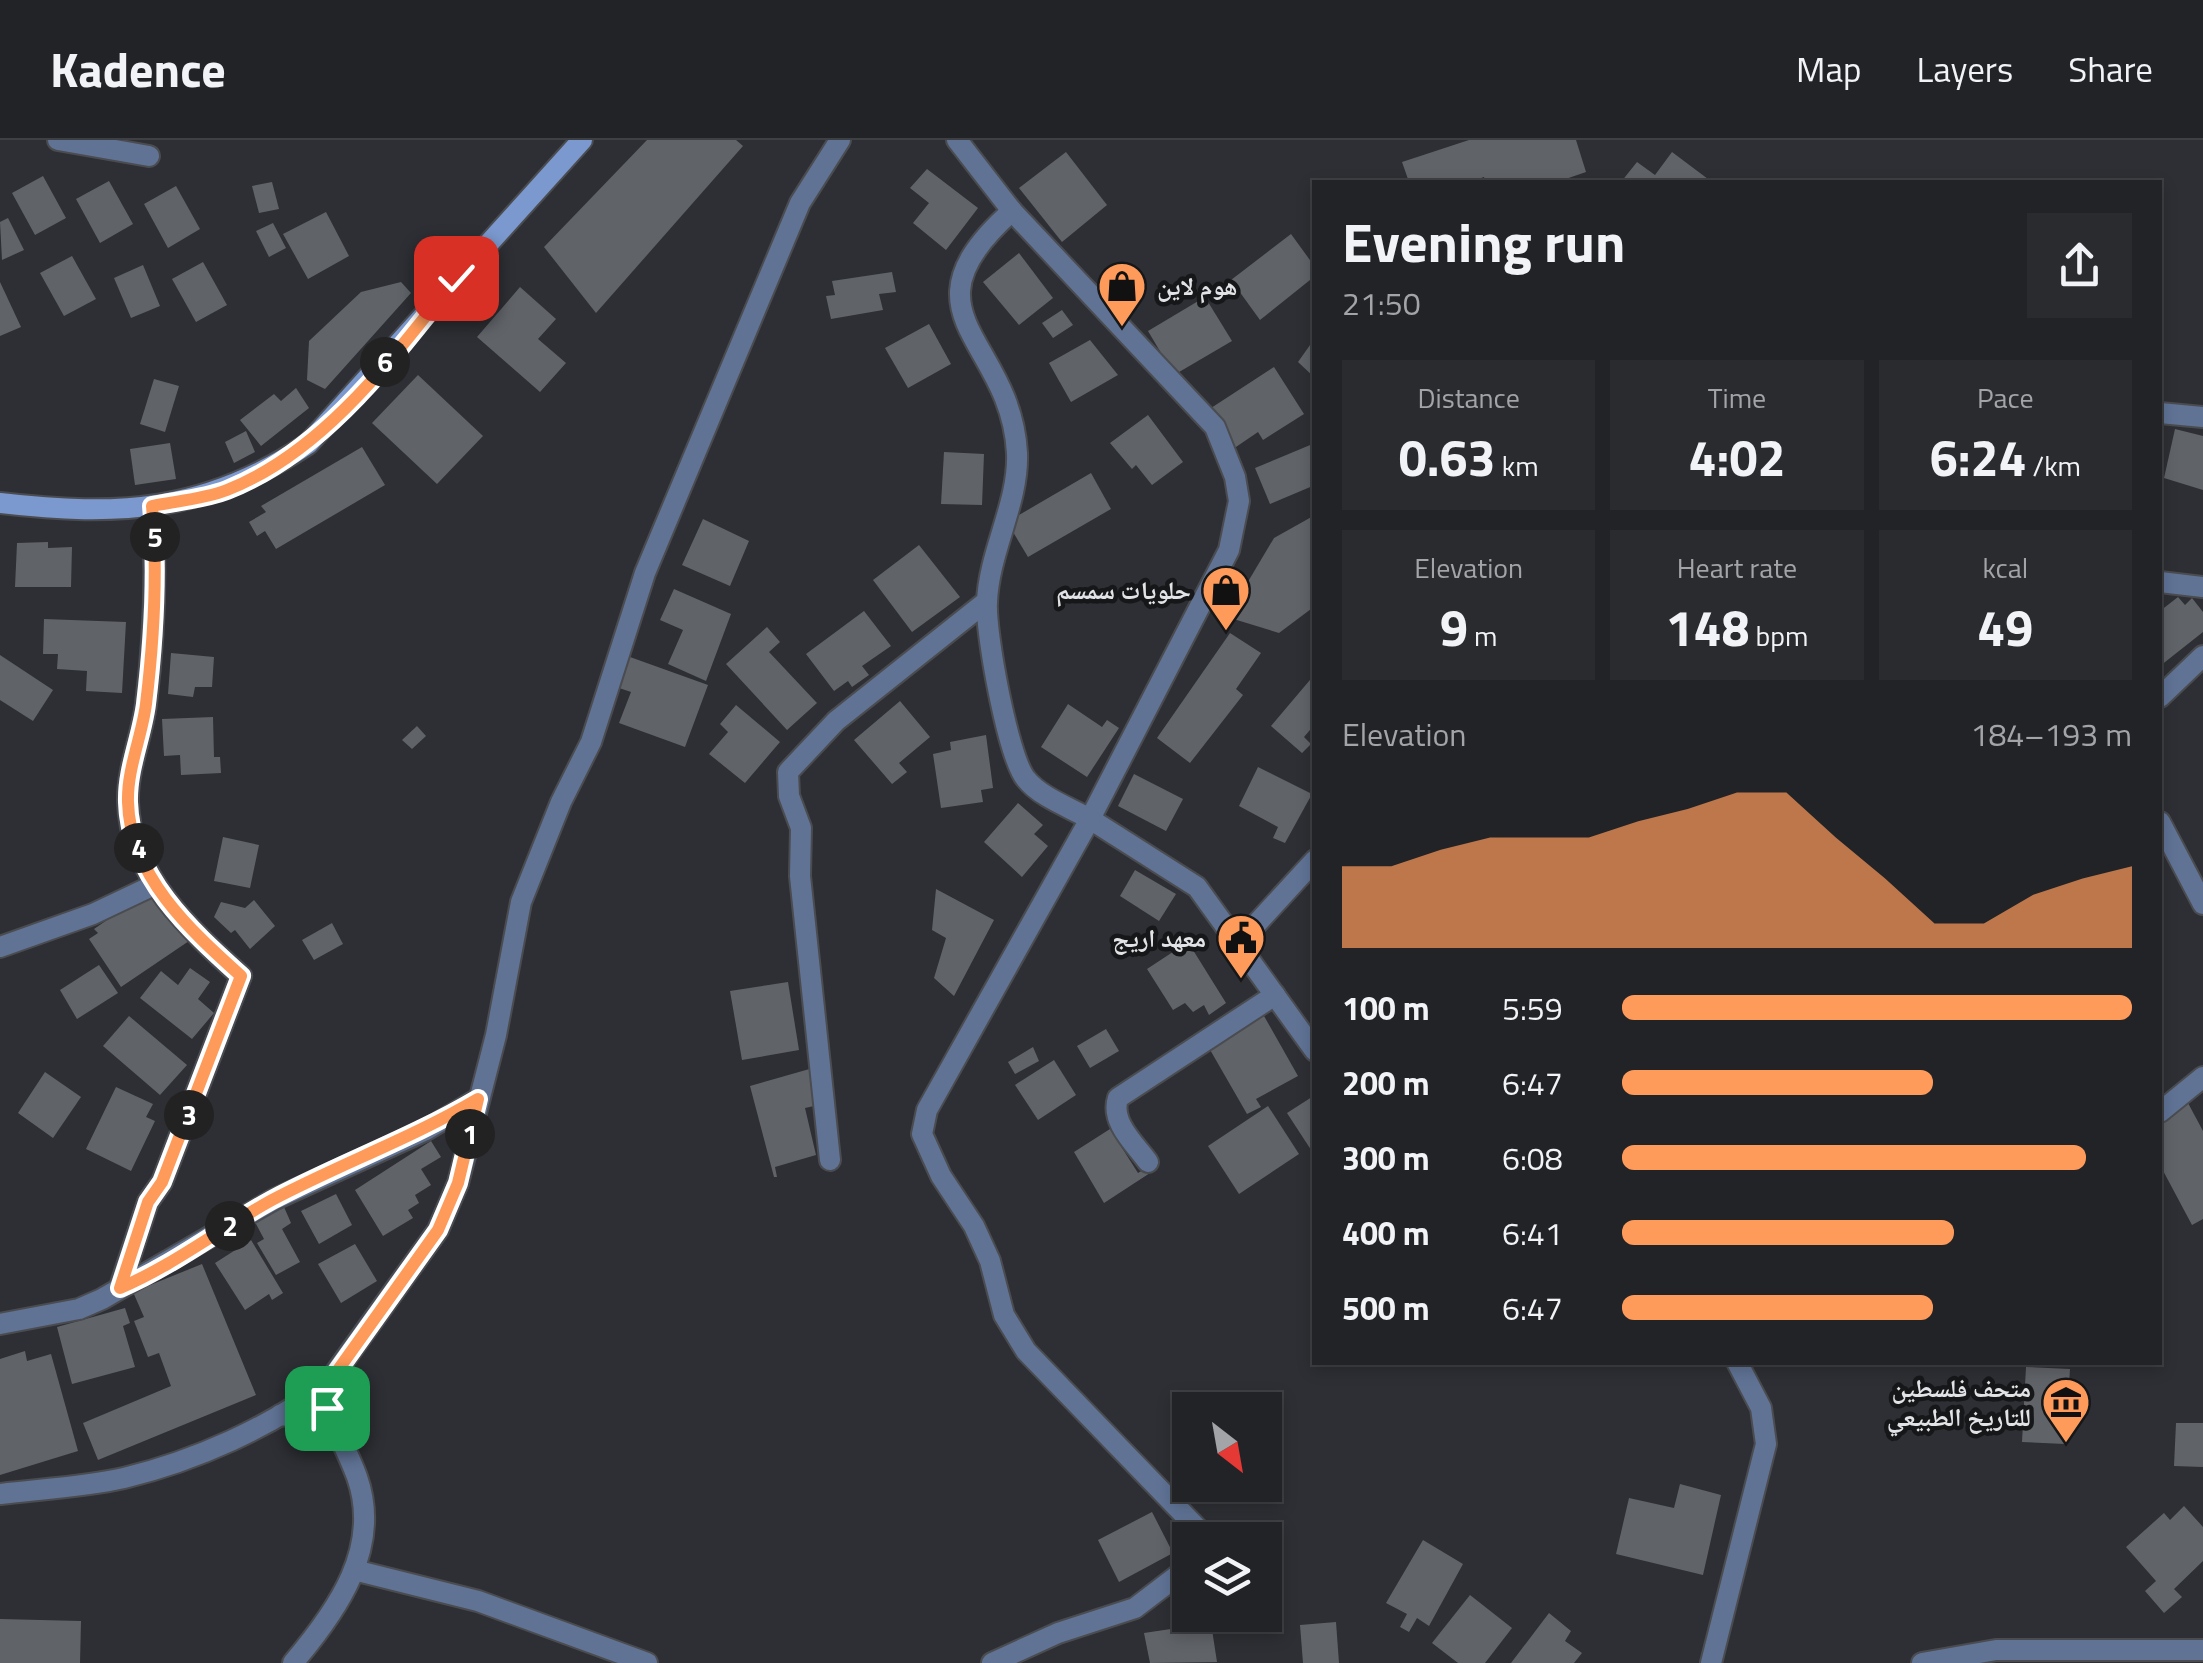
<!DOCTYPE html>
<meta charset="utf-8">
<style>
:root{--surface:#222327;--page:#2a2b2f;--text:#f1f3f6;--muted:#a2a4a7;--line:#3f4044;--accent:#ff9b5a}
body{margin:0;font-family:"Titillium Web","Noto Naskh Arabic",sans-serif;background:var(--page);color:var(--text);height:100vh;display:flex;flex-direction:column;font-size:38px;white-space:nowrap}
*{box-sizing:border-box;margin:0}
p{font-size:32px;color:var(--muted)}
.icon{flex:none;width:55px;height:55px;fill:none;stroke:currentColor;stroke-width:2;stroke-linecap:round;stroke-linejoin:round}
.map{position:relative;flex:1;overflow:hidden}
.side{position:absolute;left:1312px;top:40px;width:850px;height:1185px;display:flex;flex-direction:column;background:var(--surface);border-radius:0px;box-shadow:0 5px 15px #0003,0 0 0 2px var(--line)}
.side>*{flex:none}
.needle{width:65px;rotate:149deg}
.tools{position:absolute;left:1172px;top:1252px;display:grid;gap:20px}
.tools a{display:grid;place-items:center;width:110px;height:110px;border-radius:0px;background:var(--surface);box-shadow:0 5px 15px #0003,0 0 0 2px var(--line);font-size:50px}
.pin{position:absolute;display:grid;place-items:center;width:85px;height:85px;color:#fff;margin:-42px;border-radius:20px;box-shadow:0 5px 15px #0006}
.km{position:absolute;width:50px;height:50px;margin:-25px;border-radius:50%;background:#222;color:#fff;font-size:28px;line-height:50px;text-align:center}
.round{display:grid;place-items:center;flex:none;width:105px;height:105px;border-radius:0px;background:var(--page)}
.summary{display:flex;align-items:center;justify-content:space-between;height:170px;padding:0 30px}
h1{font-size:55px;font-weight:700;line-height:75px}
.figures{display:grid;grid-template-columns:repeat(3,1fr);gap:15px;height:170px;padding:10px 30px}
.figures div{display:grid;align-content:center;border-radius:0px;background:var(--page);text-align:center}
.figures b{font-size:50px;font-weight:700}
.figures small{font-size:28px;font-weight:400}
.figures p{font-size:28px}
.chart{height:280px;padding:20px 30px}
.chart p{display:flex;justify-content:space-between}
.chart svg{width:100%;height:180px;margin-top:10px;fill:var(--accent);opacity:.7}
ul{padding:0 30px;list-style:none;font-size:32px}
li{display:grid;grid-template-columns:160px 120px 1fr;align-items:center;height:75px}
li i{height:25px;border-radius:12px;background:var(--accent)}
header{display:flex;align-items:center;gap:60px;box-sizing:border-box;height:140px;padding:0 50px;background:var(--surface);border-bottom:2px solid var(--line)}
header strong{font-size:48px}
nav{display:flex;gap:55px;margin-inline-start:auto;font-size:35px}
.map>svg:first-child{display:block}
.building{fill:#606368}
.lines{fill:none;stroke-linecap:round;stroke-linejoin:round}
.street-casing{stroke:#4a4c50;stroke-width:24}
.secondary-casing{stroke:#4a4c50;stroke-width:24}
.street{stroke:#607395;stroke-width:20}
.secondary{stroke:#7b99cf;stroke-width:20}
.route-casing{stroke:#fff;stroke-width:20}
.route{stroke:#ff9b5a;stroke-width:12}
.labels{text-anchor:middle;dominant-baseline:central;stroke-width:9;stroke-linejoin:round;paint-order:stroke}
.poi-label{font-size:25px;font-weight:bold;fill:#e1e3e6;stroke:#161719;text-anchor:end}
</style>
<header>
<strong>Kadence</strong>
<nav><a>Map</a><a>Layers</a><a>Share</a></nav>
</header>
<div class="map">
<svg width="2203" height="1523" viewBox="0 0 2203 1523">
<rect width="100%" height="100%" fill="#2d2f34"/>
<g class="building">
<path d="M647 0H736L743 6 596 173 544 107Z"/>
<path d="M1469 0H1576L1586 32 1557 42H1522L1520 38 1486 42 1484 37 1469 42H1409L1402 22Z"/>
<path d="M1066 12 1107 65 1062 102 1019 48Z"/>
<path d="M1672 12 1712 42H1621L1637 22 1655 35Z"/>
<path d="M927 29 978 68 946 110 913 83 929 63 910 48Z"/>
<path d="M43 36 66 78 35 95 12 53Z"/>
<path d="M109 41 133 84 100 103 76 59Z"/>
<path d="M272 42 279 69 259 73 252 46Z"/>
<path d="M176 46 200 89 168 108 144 64Z"/>
<path d="M326 72 349 116 308 139 283 94Z"/>
<path d="M8 78 24 110 2 120 0 82Z"/>
<path d="M273 83 286 108 269 117 256 91Z"/>
<path d="M1291 94 1315 127V136L1260 180 1231 140Z"/>
<path d="M1019 113 1053 158 1019 185 983 142Z"/>
<path d="M72 116 96 159 64 176 40 133Z"/>
<path d="M203 122 227 165 196 182 172 139Z"/>
<path d="M143 125 160 166 131 178 114 138Z"/>
<path d="M892 132 896 152 879 154 883 170 831 179 826 156 835 155 832 141Z"/>
<path d="M0 142 21 187 0 196Z"/>
<path d="M401 142 411 153 325 249 307 240 309 201 361 152Z"/>
<path d="M520 147 556 179 538 199 566 223 540 252 477 197Z"/>
<path d="M1205 157 1232 201 1174 235 1148 191Z"/>
<path d="M1062 170 1073 185 1053 198 1042 183Z"/>
<path d="M929 184 951 224 908 248 885 208Z"/>
<path d="M1315 198V238L1298 222Z"/>
<path d="M1090 200 1118 235 1071 262 1049 223Z"/>
<path d="M1274 227 1304 274 1263 300 1258 292 1233 309 1208 270Z"/>
<path d="M418 235 483 296 437 344 372 283Z"/>
<path d="M154 239 179 246 165 292 140 284Z"/>
<path d="M296 248 309 268 261 306 240 280 274 254 281 261Z"/>
<path d="M1148 275 1183 322 1152 345 1136 325 1132 329 1110 303Z"/>
<path d="M2175 289 2203 296V350L2164 338Z"/>
<path d="M246 291 255 312 234 323 225 302Z"/>
<path d="M170 303 176 339 135 345 130 309Z"/>
<path d="M1315 303V345L1270 364 1255 328Z"/>
<path d="M362 307 385 345 276 409 265 391 257 396 249 382 266 372 261 366Z"/>
<path d="M944 312 984 314 982 365 941 364Z"/>
<path d="M1091 333 1111 369 1028 417 1007 382Z"/>
<path d="M1315 375V466L1279 493 1227 477 1274 398Z"/>
<path d="M703 379 749 401 730 446 682 425Z"/>
<path d="M48 402V408L72 407 71 447H15L17 403Z"/>
<path d="M919 405 960 457 912 492 873 440Z"/>
<path d="M674 449 731 474 706 541 668 524 683 490 660 480Z"/>
<path d="M2178 457 2185 465 2192 458 2203 472V492L2160 526V471Z"/>
<path d="M864 471 891 506 862 526 869 535 852 547 848 541 834 551 806 514Z"/>
<path d="M44 479 126 482 122 553 86 551 87 531 57 529 58 514H43Z"/>
<path d="M767 487 780 502 769 512 817 563 787 590 726 524Z"/>
<path d="M1230 493 1261 513 1236 549 1243 555 1190 623 1157 598Z"/>
<path d="M171 513 214 517 212 547H195L193 557 168 554Z"/>
<path d="M0 515 53 550 33 581 0 560Z"/>
<path d="M630 517 708 545 685 607 619 583 631 552 619 548Z"/>
<path d="M1315 534V584L1304 597 1311 604 1302 613 1271 586Z"/>
<path d="M900 561 930 597 899 623 907 632 892 644 854 600Z"/>
<path d="M1068 564 1102 587 1107 580 1119 588 1087 637 1041 607Z"/>
<path d="M736 565 780 602 745 643 709 614 728 592 720 584Z"/>
<path d="M213 577 214 617H220L221 633 181 635 180 615 164 616 162 579Z"/>
<path d="M417 586 426 596 412 609 402 600Z"/>
<path d="M986 595 993 648 981 650 983 662 941 668 933 614 951 610 950 602Z"/>
<path d="M1258 627 1312 654 1285 703 1273 698 1278 687 1239 666Z"/>
<path d="M1134 634 1183 659 1166 691 1118 666Z"/>
<path d="M1018 663 1043 685 1034 694 1048 706 1022 737 984 702Z"/>
<path d="M223 697 259 705 250 748 214 741Z"/>
<path d="M1135 730 1176 754 1159 781 1120 756Z"/>
<path d="M152 749 189 801 121 847 89 799 98 793 94 789Z"/>
<path d="M936 749 994 780 954 856 934 838 946 798 932 790Z"/>
<path d="M254 760 275 786 250 809 235 790 231 793 214 777 221 762 245 768Z"/>
<path d="M332 783 343 804 314 820 302 800Z"/>
<path d="M1188 802 1226 863 1209 875 1204 865 1193 872 1185 863 1173 870 1147 829Z"/>
<path d="M99 825 118 853 77 879 60 850Z"/>
<path d="M190 828 210 842 198 859 214 873 192 899 140 858 161 831 178 845Z"/>
<path d="M788 842 799 910 742 920 730 851Z"/>
<path d="M129 876 187 925 160 955 103 906Z"/>
<path d="M1264 876 1298 936 1256 959 1261 967 1247 974 1209 908Z"/>
<path d="M1106 889 1119 911 1090 928 1077 906Z"/>
<path d="M1033 907 1039 921 1015 934 1008 922Z"/>
<path d="M1054 920 1076 955 1038 980 1015 945Z"/>
<path d="M813 928 823 964 805 968 816 1015 775 1027 777 1037H774L750 946Z"/>
<path d="M45 932 81 957 53 998 18 973Z"/>
<path d="M116 947 153 964 146 977 155 981 131 1031 86 1009Z"/>
<path d="M1315 955V1016L1287 973Z"/>
<path d="M2188 963 2203 991V1079L2192 1085 2160 1025 2164 985 2160 978Z"/>
<path d="M1268 966 1299 1014 1239 1054 1208 1006Z"/>
<path d="M1110 989 1138 1033 1146 1028 1150 1033 1104 1063 1074 1012Z"/>
<path d="M431 1001 441 1017 421 1029 431 1045 415 1055 419 1063 408 1070 413 1078 383 1096 355 1050Z"/>
<path d="M336 1054 352 1085 319 1104 301 1071Z"/>
<path d="M284 1067 291 1083 282 1089 300 1122 276 1135 257 1103 264 1099 255 1082Z"/>
<path d="M251 1100 283 1153 272 1160 269 1154 245 1170 215 1123Z"/>
<path d="M355 1104 377 1141 341 1163 318 1124Z"/>
<path d="M202 1124 256 1255 98 1320 83 1283 171 1246 159 1213 148 1217 134 1181 144 1177 133 1152Z"/>
<path d="M125 1168 130 1183 123 1186 135 1227 72 1244 57 1187Z"/>
<path d="M25 1211 27 1221 51 1214 78 1311 0 1335V1219Z"/>
<path d="M2026 1227 2070 1229 2065 1304 2022 1302Z"/>
<path d="M2176 1283H2203V1327L2174 1326Z"/>
<path d="M1680 1344 1721 1355 1703 1435 1616 1414 1629 1358 1674 1368Z"/>
<path d="M2184 1366 2203 1387V1421L2174 1449 2182 1457 2164 1473 2145 1451 2156 1441 2126 1407 2164 1373 2170 1380Z"/>
<path d="M1152 1372 1173 1413 1119 1442 1098 1400Z"/>
<path d="M1423 1400 1463 1424 1429 1486 1417 1478 1409 1492 1400 1487 1407 1474 1386 1463Z"/>
<path d="M1470 1455 1512 1488 1485 1523H1458L1432 1503Z"/>
<path d="M1549 1473 1571 1491 1565 1501 1582 1513 1574 1523H1511Z"/>
<path d="M0 1479 81 1481 80 1523H0Z"/>
<path d="M1336 1482 1339 1523H1303L1300 1485Z"/>
<path d="M1211 1483 1217 1522 1150 1523 1144 1493Z"/>
</g>
<g class="lines">
<g class="street-casing">
<g id="street">
<path d="M58 0 149 16"/>
<path d="M957 0 1012 71 1215 287 1235 337 1239 361 1229 410 1090 679 1197 747 1315 911"/>
<path d="M1012 71C895 175 1011 198 1017 313 1019 363 989 411 987 462 985 491 1008 618 1026 639 1040 657 1071 668 1090 679L927 970 922 994 941 1036 974 1086 990 1121 1004 1175 1026 1211 1197 1388 1200 1400"/>
<path d="M2160 273 2203 277"/>
<path d="M2160 442 2203 447"/>
<path d="M2160 557 2203 516"/>
<path d="M2160 682 2203 764"/>
<path d="M1238 804 1315 720"/>
<path d="M0 807 93 774 154 745"/>
<path d="M2160 972 2203 937"/>
<path d="M830 1020 800 736 801 688 789 656 788 632 836 581 987 461"/>
<path d="M1148 1022C1135 1004 1110 982 1118 958L1275 855"/>
<path d="M120 1147 148 1062 162 1042 241 836C190 790 130 736 128 662 127 629 142 596 146 564 154 498 157 432 152 366"/>
<path d="M0 1184 79 1169 102 1159 273 1060 426 990 478 959"/>
<path d="M280 1275 309 1278 339 1299"/>
<path d="M0 1354C41 1349 84 1347 124 1338 194 1321 272 1287 328 1243L438 1090 458 1043 496 895 521 762 561 662 591 602 645 433 800 63 840 0"/>
<path d="M354 1430 478 1461 647 1523"/>
<path d="M293 1523C337 1471 382 1408 357 1337 345 1304 327 1280 328 1243"/>
<path d="M992 1523 1058 1493 1135 1468 1190 1426"/>
<path d="M1711 1523 1766 1304 1761 1268 1737 1222"/>
<path d="M1922 1523 1996 1510H2203"/>
</g>
</g>
<g class="secondary-casing">
<path id="secondary" d="M0 363C119 377 206 372 308 304L582 0"/>
</g>
<use href="#street" class="street"/>
<use href="#secondary" class="secondary"/>
</g>
<g class="lines">
<g class="route-casing">
<path id="route" d="M327 1268 328 1244 438 1090 458 1043 478 959C412 998 340 1024 272 1060 221 1088 174 1125 120 1148L148 1062 162 1042 241 836C190 790 130 736 128 662 127 629 142 596 146 564 154 498 158 432 152 366 176 361 204 359 227 350 324 312 393 217 456 138"/>
</g>
<use href="#route" class="route"/>
</g>
<defs>
<g id="shop-pin" transform="scale(2.5)"><path d="M0 17L-7.5 6A9.5 9.5 0 1 1 7.5 6Z" fill="#ff9b5a" stroke="#161719"/><path d="M-5-2.5h2.3a2.7 3.5 0 0 1 5.4 0H5L5.5 6h-11ZM-1.5-2.5h3a1.5 2.3 0 0 0-3 0Z" fill="#111"/></g>
<g id="civic-pin" transform="scale(2.5)"><path d="M0 17L-7.5 6A9.5 9.5 0 1 1 7.5 6Z" fill="#ff9b5a" stroke="#161719"/><path d="M-.6-6.5H3V-4.5H.6V-3L4-1V1h2V6H-6V1h2V-1L-.6-3ZM-1.2 2.5V6h2.4V2.5Z" fill="#111"/></g>
<g id="museum-pin" transform="scale(2.5)"><path d="M0 17L-7.5 6A9.5 9.5 0 1 1 7.5 6Z" fill="#ff9b5a" stroke="#161719"/><path d="M0-6L6-3V-2H-6V-3ZM-5-1h2V3h-2ZM-1-1h2V3h-2ZM3-1h2V3H3ZM-6 4H6V6H-6Z" fill="#111"/></g>
</defs>
<g fill-rule="evenodd">
<use href="#shop-pin" x="1122" y="146"/>
<use href="#shop-pin" x="1226" y="450"/>
<use href="#civic-pin" x="1241" y="798"/>
<use href="#museum-pin" x="2066" y="1262"/>
</g>
<g class="labels">
<g class="poi-label">
<text x="1157" y="146" text-anchor="start">هوم لاين</text>
<text x="1191" y="450">حلويات سمسم</text>
<text x="1206" y="798">معهد اريج</text>
<text x="2031" y="1248">متحف فلسطين<tspan x="2031" dy="29">للتاريخ الطبيعي</tspan></text>
</g>
</g>
</svg>
<div class="tools">
<a><svg class="needle" viewBox="-14 -14 28 28"><path d="M0-13l5 13h-10z" fill="#e53935"/><path d="M0 13l5-13h-10z" fill="#a2a4a7"/></svg></a>
<a><svg class="icon" aria-label="layers" viewBox="0 0 24 24"><path d="M12 4l9 5-9 5-9-5zM3 14l9 5 9-5"/></svg></a>
</div>
<div class="pin" style="left:327px;top:1268px;background:#1e9e55"><svg class="icon" aria-label="arrive" viewBox="0 0 24 24"><path d="M6 21V4h12l-3 4 3 4H6"/></svg></div>
<div class="pin" style="left:456px;top:138px;background:#d93025"><svg class="icon" aria-label="check" viewBox="0 0 24 24"><path d="M5 12l5 5 9-10"/></svg></div>
<b class="km" style="left:470px;top:994px">1</b>
<b class="km" style="left:230px;top:1086px">2</b>
<b class="km" style="left:189px;top:975px">3</b>
<b class="km" style="left:139px;top:708px">4</b>
<b class="km" style="left:155px;top:397px">5</b>
<b class="km" style="left:385px;top:222px">6</b>
<section class="side">
<div class="summary"><div><h1>Evening run</h1><p>21:50</p></div><a class="round"><svg class="icon" aria-label="share" viewBox="0 0 24 24"><path d="M12 15V3M7 8l5-5 5 5M5 13v7h14v-7"/></svg></a></div>
<div class="figures">
<div><p>Distance</p><b>0.63<small> km</small></b></div>
<div><p>Time</p><b>4:02</b></div>
<div><p>Pace</p><b>6:24<small> /km</small></b></div>
</div>
<div class="figures">
<div><p>Elevation</p><b>9<small> m</small></b></div>
<div><p>Heart rate</p><b>148<small> bpm</small></b></div>
<div><p>kcal</p><b>49</b></div>
</div>
<div class="chart"><p><span>Elevation</span>184–193 m</p>
<svg viewBox="0 0 160 44" preserveAspectRatio="none"><path d="M0 44V24L10 24L20 20L30 17L40 17L50 17L60 13L70 10L80 6L90 6L100 17L110 27L120 38L130 38L140 31L150 27L160 24V44z"/></svg>
</div>
<ul>
<li><b>100 m</b>5:59<i style="width:100%"></i></li>
<li><b>200 m</b>6:47<i style="width:61%"></i></li>
<li><b>300 m</b>6:08<i style="width:91%"></i></li>
<li><b>400 m</b>6:41<i style="width:65%"></i></li>
<li><b>500 m</b>6:47<i style="width:61%"></i></li>
</ul>
</section>
</div>
